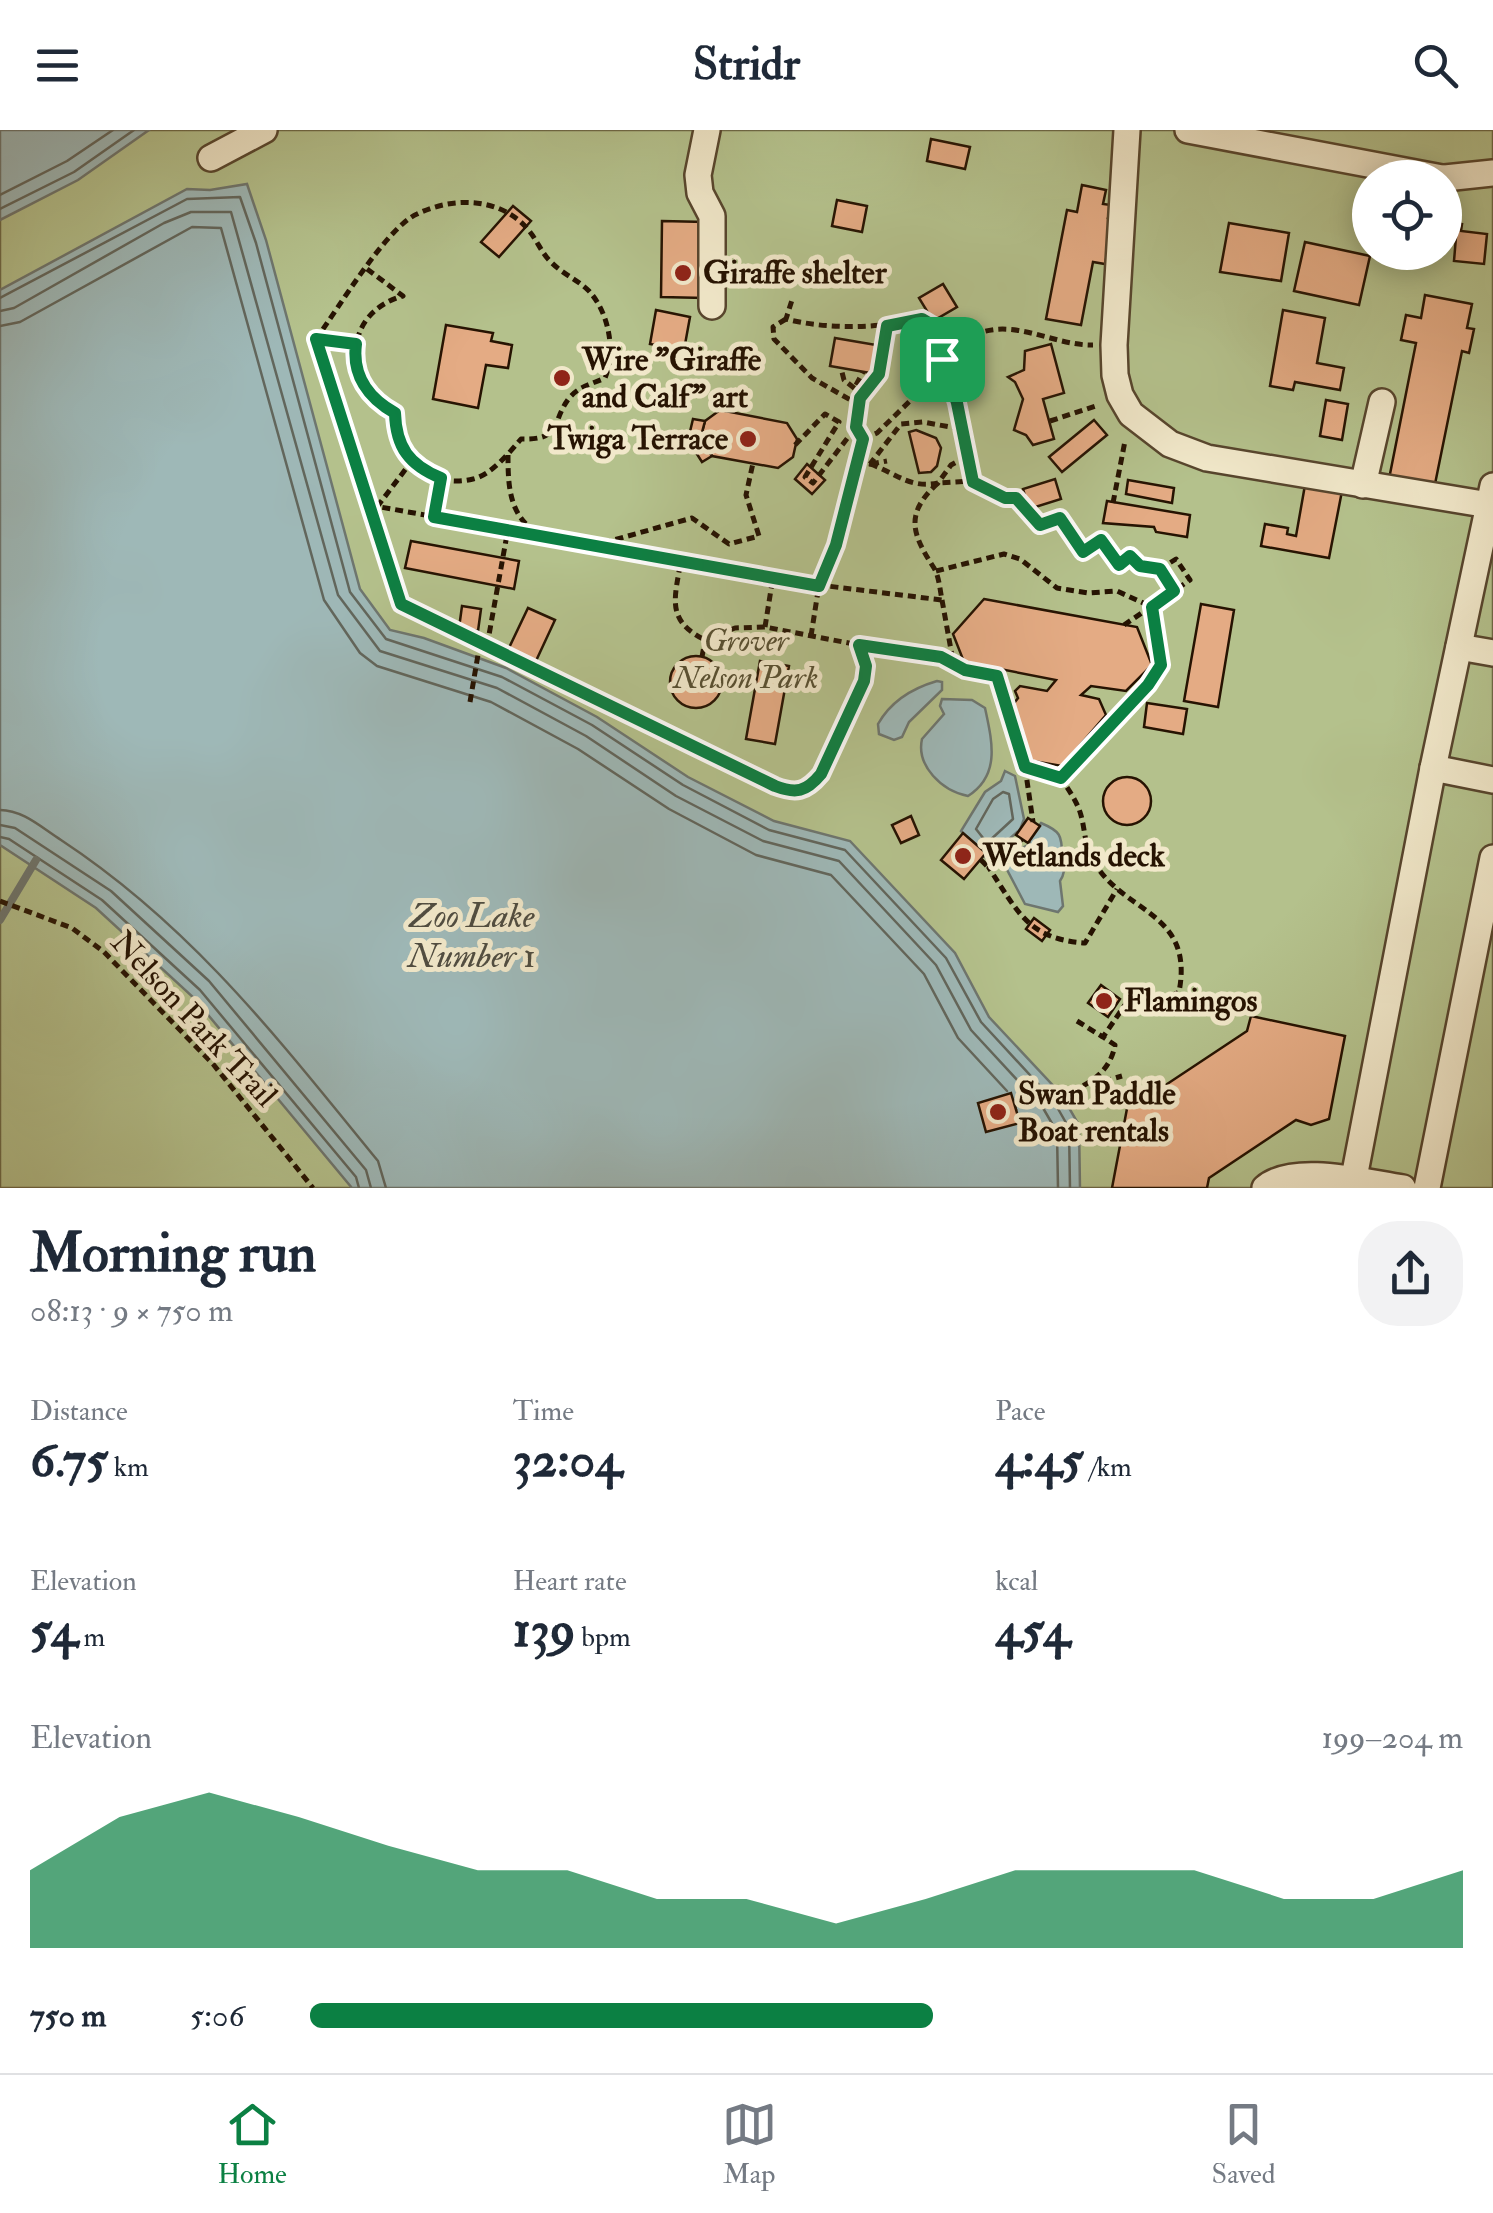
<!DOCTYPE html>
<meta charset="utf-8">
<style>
:root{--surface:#fff;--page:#f2f2f3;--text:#1f2937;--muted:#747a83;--line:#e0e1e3;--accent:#0b8043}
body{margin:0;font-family:"IM FELL Double Pica",serif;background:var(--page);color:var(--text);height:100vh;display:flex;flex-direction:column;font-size:38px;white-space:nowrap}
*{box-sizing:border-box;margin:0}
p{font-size:32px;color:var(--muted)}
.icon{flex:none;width:55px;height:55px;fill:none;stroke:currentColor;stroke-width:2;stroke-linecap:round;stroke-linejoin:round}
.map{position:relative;height:1058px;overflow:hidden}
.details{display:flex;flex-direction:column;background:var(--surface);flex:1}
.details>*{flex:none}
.tools{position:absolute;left:1352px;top:30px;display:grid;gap:20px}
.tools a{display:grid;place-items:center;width:110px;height:110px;border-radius:50%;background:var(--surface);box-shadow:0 5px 25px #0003;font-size:50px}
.pin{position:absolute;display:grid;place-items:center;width:85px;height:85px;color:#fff;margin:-42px;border-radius:20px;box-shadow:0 5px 15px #0006}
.round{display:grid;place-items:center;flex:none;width:105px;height:105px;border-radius:40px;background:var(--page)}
.head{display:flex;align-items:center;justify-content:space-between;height:170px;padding:0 30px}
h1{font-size:55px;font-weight:800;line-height:75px}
.metrics{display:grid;grid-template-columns:repeat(3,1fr);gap:15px;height:170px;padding:10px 30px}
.metrics div{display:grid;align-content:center}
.metrics b{font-size:50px;font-weight:800}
.metrics small{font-size:28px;font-weight:400}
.metrics p{font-size:28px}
.chart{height:280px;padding:20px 30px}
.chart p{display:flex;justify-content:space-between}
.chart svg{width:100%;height:180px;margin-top:10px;fill:var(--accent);opacity:.7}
ul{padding:0 30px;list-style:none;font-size:32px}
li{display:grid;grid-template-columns:160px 120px 1fr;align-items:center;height:75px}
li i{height:25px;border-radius:12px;background:var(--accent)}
header{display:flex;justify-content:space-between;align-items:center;height:130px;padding:0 30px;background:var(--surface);font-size:45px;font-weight:800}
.menu{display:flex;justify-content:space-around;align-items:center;height:140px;border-top:2px solid var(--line);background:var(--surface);font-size:28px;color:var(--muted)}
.menu a{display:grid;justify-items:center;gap:5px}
.menu .active{color:var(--accent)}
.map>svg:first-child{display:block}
.green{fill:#b4c18c;stroke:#6d6a47;stroke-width:2.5;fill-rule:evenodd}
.water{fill:#9eb8b7;stroke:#6e766f;stroke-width:2.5}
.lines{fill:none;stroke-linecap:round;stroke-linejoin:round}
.shore{stroke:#62665c;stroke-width:2.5}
.stream{stroke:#6e766f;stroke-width:8}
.building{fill:#e4ab84;stroke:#261302;stroke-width:2.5}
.minor-casing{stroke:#57452d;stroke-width:30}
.path{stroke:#261302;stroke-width:5;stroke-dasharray:8 5;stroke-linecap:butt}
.minor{stroke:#f1e8ca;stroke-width:25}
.route-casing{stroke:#fff;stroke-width:20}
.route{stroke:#0b8043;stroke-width:12}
.poi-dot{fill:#8f2418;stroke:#f1e8ca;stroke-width:4}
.labels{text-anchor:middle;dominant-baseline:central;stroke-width:10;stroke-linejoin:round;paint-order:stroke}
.poi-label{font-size:32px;font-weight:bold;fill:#261302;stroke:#f1e8ca;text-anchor:start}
.park-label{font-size:32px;font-style:italic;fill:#585032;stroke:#f1e8ca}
.street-label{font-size:32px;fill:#261302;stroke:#f1e8ca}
.water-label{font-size:35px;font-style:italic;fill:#504d41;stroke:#f1e8ca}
</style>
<header><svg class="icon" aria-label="menu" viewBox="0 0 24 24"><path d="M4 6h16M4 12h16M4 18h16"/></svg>Stridr<svg class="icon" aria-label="search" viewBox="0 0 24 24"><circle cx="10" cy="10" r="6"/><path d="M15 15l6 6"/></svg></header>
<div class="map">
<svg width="1493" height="1058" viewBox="0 0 1493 1058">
<rect width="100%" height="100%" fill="#eadbae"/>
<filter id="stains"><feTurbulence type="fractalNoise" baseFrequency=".002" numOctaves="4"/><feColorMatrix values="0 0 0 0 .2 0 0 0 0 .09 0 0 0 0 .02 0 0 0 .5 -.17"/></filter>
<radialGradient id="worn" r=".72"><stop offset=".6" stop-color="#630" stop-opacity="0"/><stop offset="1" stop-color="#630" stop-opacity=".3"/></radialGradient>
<path class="green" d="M0 0H1493V1058H0ZM1370 48H1445V122H1370Z"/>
<g class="water">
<path d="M0 0H149L78 50 0 90Z"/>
<path d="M247 54 266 110 360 459 390 500 424 508 506 538 597 587 688 647 774 691 850 711 955 823 989 887 1061 964 1079 995 1080 1058H352L194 868 96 778 0 715V160L187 59 210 60Z"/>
<path d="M937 551 942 552V560L909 592 902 607 894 610 879 604 878 594C891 571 913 558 937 551Z"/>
<path d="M942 569 972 570 985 578C992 611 1001 645 968 666 942 661 916 636 922 609L944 584 940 576Z"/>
<path d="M1005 641 1015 646 1024 689 1021 697 1032 704 1041 693C1060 701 1062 705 1062 725 1062 738 1067 740 1060 751L1063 776 1058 782 1025 774 1004 734 1016 721 1030 714 1029 709 1017 702 987 729 961 701 985 662 1001 651Z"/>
</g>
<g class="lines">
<g class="shore">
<path d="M0 65 67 31 113 0"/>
<path d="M0 79 74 42 134 0"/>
<path d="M0 168 187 69 240 67 256 113 350 462 386 509 502 547 592 595 683 655 769 700 845 720 946 828 981 892 1053 970 1069 998 1070 1058"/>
<path d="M0 181 14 178 164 93 191 82H231L338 465 380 521 497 558 586 606 676 666 763 711 839 731 936 835 971 900 1043 978 1057 1002 1058 1058"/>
<path d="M0 196 20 192 192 97 221 98 324 470 360 523 377 536 491 572 578 619 669 679 756 725 831 745 924 844 958 908 1007 961"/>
<path d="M1003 662 1009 664 1013 689 987 713 976 699 993 669Z"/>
<path d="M0 680C23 680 42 698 61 710 193 797 279 910 378 1031L386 1058"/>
<path d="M0 695 15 698 111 761 209 851 366 1040 371 1058"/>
<path d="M0 707 9 709 102 770 200 860 356 1047 359 1058"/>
</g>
<path class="stream" d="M0 790 36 730"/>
</g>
<g class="building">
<path d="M931 9 970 17 965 39 927 31Z"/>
<path d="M1082 55 1106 60 1103 74 1111 75 1108 88 1114 89 1105 134 1093 132 1081 195 1046 189 1067 80 1077 82Z"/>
<path d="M837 70 867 76 862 102 832 96Z"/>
<path d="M513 76 531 91 499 127 481 112Z"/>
<path d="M662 91 706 92 705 168 661 167Z"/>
<path d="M1445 92 1462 94 1461 101 1487 104 1484 134 1454 131 1456 107 1445 106Z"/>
<path d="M1229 93 1289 103 1281 151 1220 142Z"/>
<path d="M1305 112 1370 126 1359 175 1294 161Z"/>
<path d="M943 154 957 177 933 191 919 168Z"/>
<path d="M1425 165 1472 174 1467 198 1474 199 1469 223 1462 221 1434 359 1389 349 1416 213 1401 210 1406 185 1421 188Z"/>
<path d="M656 180 690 187 684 220 650 214Z"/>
<path d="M1283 180 1325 188 1317 233 1344 238 1340 260 1295 252 1293 260 1270 256Z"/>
<path d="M446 195 493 203 491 211 512 215 508 238 486 235 478 278 433 269Z"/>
<path d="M835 208 882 216 876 244 830 236Z"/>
<path d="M1051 214 1064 263 1043 269 1054 309 1033 315 1026 305 1014 300 1023 269 1015 252 1008 247 1024 240 1025 221Z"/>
<path d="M1326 270 1348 274 1342 310 1320 306Z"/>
<path d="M720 280 787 293 797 309 793 327 778 338 712 326 700 310 705 291Z"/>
<path d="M693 289 705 291 700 310 712 326 702 332 688 310Z"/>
<path d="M1094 290 1107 305 1062 342 1049 327Z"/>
<path d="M916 300 936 308 941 318 937 336 931 342 919 343 909 302Z"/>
<path d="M807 334 825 350 812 364 795 349Z"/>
<path d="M1055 349 1061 369 1029 379 1023 359Z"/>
<path d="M1128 350 1174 358 1172 373 1126 364Z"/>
<path d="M1305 355 1342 361 1329 428 1261 416 1265 394 1288 398 1287 404 1296 406Z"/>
<path d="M1107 371 1190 385 1187 407 1156 402 1154 397 1103 393Z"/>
<path d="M411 411 519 431 514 459 405 438Z"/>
<path d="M984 469 1137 497 1152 535 1126 561 1091 556 1081 565 1099 569 1106 585 1062 636 1027 630 1009 580 1018 568 1015 561 1020 556 1047 561 1056 550 964 532 953 504Z"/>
<path d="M1201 474 1234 480 1218 577 1184 571Z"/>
<path d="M462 476 481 479 478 501 459 498Z"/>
<path d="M528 478 555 490 535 533 508 520Z"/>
<circle cx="696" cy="552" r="26"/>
<path d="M760 531 789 536 775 614 746 609Z"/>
<path d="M1147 573 1187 579 1183 604 1144 597Z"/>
<circle cx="1127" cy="671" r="24"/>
<path d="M911 686 919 705 901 713 892 695Z"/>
<path d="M1028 688 1040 696 1028 713 1016 705Z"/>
<path d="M963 703 986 723 964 749 941 730Z"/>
<path d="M1034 788 1050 800 1042 811 1026 799Z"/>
<path d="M1101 855 1120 869 1108 887 1088 873Z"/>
<path d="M1251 886 1345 906 1329 989 1311 995 1296 990 1209 1048 1207 1058H1112L1129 968 1143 970 1247 901Z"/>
<path d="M1011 963 1020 993 986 1002 978 973Z"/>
</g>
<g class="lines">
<g class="minor-casing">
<g id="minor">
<path d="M707 0 698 45 700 63 712 86V176"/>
<path d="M1127 0 1114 215 1115 245 1120 265 1131 284 1170 314 1207 328 1489 375"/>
<path d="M1188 0 1442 48"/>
<path d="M211 28 264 0"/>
<path d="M1445 48 1493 43"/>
<path d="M1363 355 1382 272"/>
<path d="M1459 517 1493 523"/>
<path d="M1433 638 1493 650"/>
<path d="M1265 1058C1294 1033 1367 1053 1403 1058"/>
<path d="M1352 1058 1433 638 1493 356"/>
<path d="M1427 1058 1493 728"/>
</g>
</g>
<g class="path">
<path d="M367 139 403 166C342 183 341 254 395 283 396 324 427 360 473 349 491 345 509 323 521 309 564 310 550 292 570 267 580 256 592 254 605 248 616 221 609 183 589 161 578 150 563 144 552 133 542 124 538 112 530 102 503 67 454 66 417 84 386 98 338 179 316 209L369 375 819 455 942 470C940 460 939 446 934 438 912 404 904 384 938 353L973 351 957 273 931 195 922 189C880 198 828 200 786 189L792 170"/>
<path d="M786 189 773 197 774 209 812 248 861 276"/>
<path d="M316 209 357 214"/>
<path d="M942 229C952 222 963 211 975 205 1013 187 1054 216 1093 215"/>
<path d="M856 255 863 242"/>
<path d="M862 267 879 245 887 197"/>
<path d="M1050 291 1099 275"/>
<path d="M863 309 877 303 945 237"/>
<path d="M795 315 825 284 839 292 805 347 813 353 856 297"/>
<path d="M508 325C508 356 509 385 537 403"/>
<path d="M856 332 870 334 901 294 923 292 961 299"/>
<path d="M870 334C896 343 910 359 938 353L951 335 968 326"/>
<path d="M871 334 887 331"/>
<path d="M973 351 1005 368H1016L1041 395 1060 388 1083 422 1101 409 1119 435 1130 426 1140 436 1160 439 1176 429 1190 450 1124 495"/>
<path d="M1113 373 1125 311"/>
<path d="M369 377 401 474 775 656C796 664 806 662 821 644L864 551 866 537 859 515 765 497 735 498 705 510C665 490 675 468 681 430"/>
<path d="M377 377 411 332"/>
<path d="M434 387 441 349"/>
<path d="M603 413 692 388 729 414 759 406 746 365 753 333"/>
<path d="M1160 439 1174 461"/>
<path d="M936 441 1004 424 1020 429 1057 458 1088 463 1117 461 1152 477 1161 535 1148 555 1061 647"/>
<path d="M942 470 953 531"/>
<path d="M765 497 773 447"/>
<path d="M811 506 819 455 836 415 863 309 856 297 861 276 859 262 844 250 841 238"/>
<path d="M859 515 941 527 965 540 997 547 1025 637 1061 648C1068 659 1076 670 1080 682 1085 697 1084 713 1092 728 1120 784 1195 779 1179 862L1159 872H1127L1103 907 1115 915C1107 960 1054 966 1016 978"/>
<path d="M487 516 508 399"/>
<path d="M702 527 705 510"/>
<path d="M470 572 480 513"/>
<path d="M1025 637 1033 692"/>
<path d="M1022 709 989 738C1018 782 1028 809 1085 813L1117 759"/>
<path d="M981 730 989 738"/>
<path d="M0 771 72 798 104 822 213 934 313 1058"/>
<path d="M1077 891 1103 907"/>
<path d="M1091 955 1122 946"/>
</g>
<use href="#minor" class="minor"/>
</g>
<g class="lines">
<g class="route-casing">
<path id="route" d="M922 189 932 195 957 273 973 352 1005 368H1016L1040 395 1060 388 1083 422 1101 410 1119 435 1130 426 1140 436 1160 439 1174 461 1152 477 1161 535 1148 555 1061 648 1025 637 997 546 965 540 941 527 859 515 866 536 864 551 821 644C806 662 796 664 775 656L401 474 316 209 356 214C352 245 368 268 395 283 396 317 409 335 441 348L434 387 819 456 836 415 863 309 856 297 860 268 879 244 887 196Z"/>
</g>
<use href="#route" class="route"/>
</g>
<g class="poi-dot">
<circle cx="683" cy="143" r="10"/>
<circle cx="562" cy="248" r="10"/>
<circle cx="748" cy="309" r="10"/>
<circle cx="963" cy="726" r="10"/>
<circle cx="1104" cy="871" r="10"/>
<circle cx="998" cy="982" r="10"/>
</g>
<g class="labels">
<g class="poi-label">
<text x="703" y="143">Giraffe shelter</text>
<text x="582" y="230">Wire "Giraffe<tspan x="582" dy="37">and Calf" art</tspan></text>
<text x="728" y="309" text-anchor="end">Twiga Terrace</text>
<text x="983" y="726">Wetlands deck</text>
<text x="1124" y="871">Flamingos</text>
<text x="1018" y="964">Swan Paddle<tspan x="1018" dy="37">Boat rentals</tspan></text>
</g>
<g class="park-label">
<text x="746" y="511">Grover<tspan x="746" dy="37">Nelson Park</tspan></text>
</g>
<g class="street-label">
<text transform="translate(194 889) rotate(47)">Nelson Park Trail</text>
</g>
<g class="water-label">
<text x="472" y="786">Zoo Lake<tspan x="472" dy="40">Number 1</tspan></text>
</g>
</g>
<rect width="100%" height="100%" filter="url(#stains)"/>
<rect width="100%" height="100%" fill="url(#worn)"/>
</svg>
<div class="tools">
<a><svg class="icon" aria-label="locate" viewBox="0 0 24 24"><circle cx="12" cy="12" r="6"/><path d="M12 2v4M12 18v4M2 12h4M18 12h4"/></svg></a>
</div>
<div class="pin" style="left:942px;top:229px;background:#1e9e55"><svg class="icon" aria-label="arrive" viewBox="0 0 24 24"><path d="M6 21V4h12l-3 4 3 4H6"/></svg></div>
</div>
<section class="details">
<div class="head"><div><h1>Morning run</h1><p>08:13 · 9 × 750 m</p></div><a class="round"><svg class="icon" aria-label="share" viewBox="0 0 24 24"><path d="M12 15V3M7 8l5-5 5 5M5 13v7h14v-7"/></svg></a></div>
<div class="metrics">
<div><p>Distance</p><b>6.75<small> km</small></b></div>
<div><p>Time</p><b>32:04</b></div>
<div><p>Pace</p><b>4:45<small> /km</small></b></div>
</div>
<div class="metrics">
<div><p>Elevation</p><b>54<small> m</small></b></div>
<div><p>Heart rate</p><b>139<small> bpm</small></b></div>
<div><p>kcal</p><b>454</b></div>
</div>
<div class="chart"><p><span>Elevation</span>199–204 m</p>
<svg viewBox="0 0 160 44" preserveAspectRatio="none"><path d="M0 44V25L10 12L20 6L30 12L40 19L50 25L60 25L70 32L80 32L90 38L100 32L110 25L120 25L130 25L140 32L150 32L160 25V44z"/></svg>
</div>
<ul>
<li><b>750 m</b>5:06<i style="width:54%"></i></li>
</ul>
</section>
<nav class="menu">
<a class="active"><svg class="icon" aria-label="home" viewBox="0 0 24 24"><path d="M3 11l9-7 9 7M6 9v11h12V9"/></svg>Home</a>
<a><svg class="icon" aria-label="map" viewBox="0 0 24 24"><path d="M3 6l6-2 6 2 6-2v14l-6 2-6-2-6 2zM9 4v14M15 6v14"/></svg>Map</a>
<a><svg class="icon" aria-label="saved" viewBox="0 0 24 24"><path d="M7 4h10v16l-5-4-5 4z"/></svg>Saved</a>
</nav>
